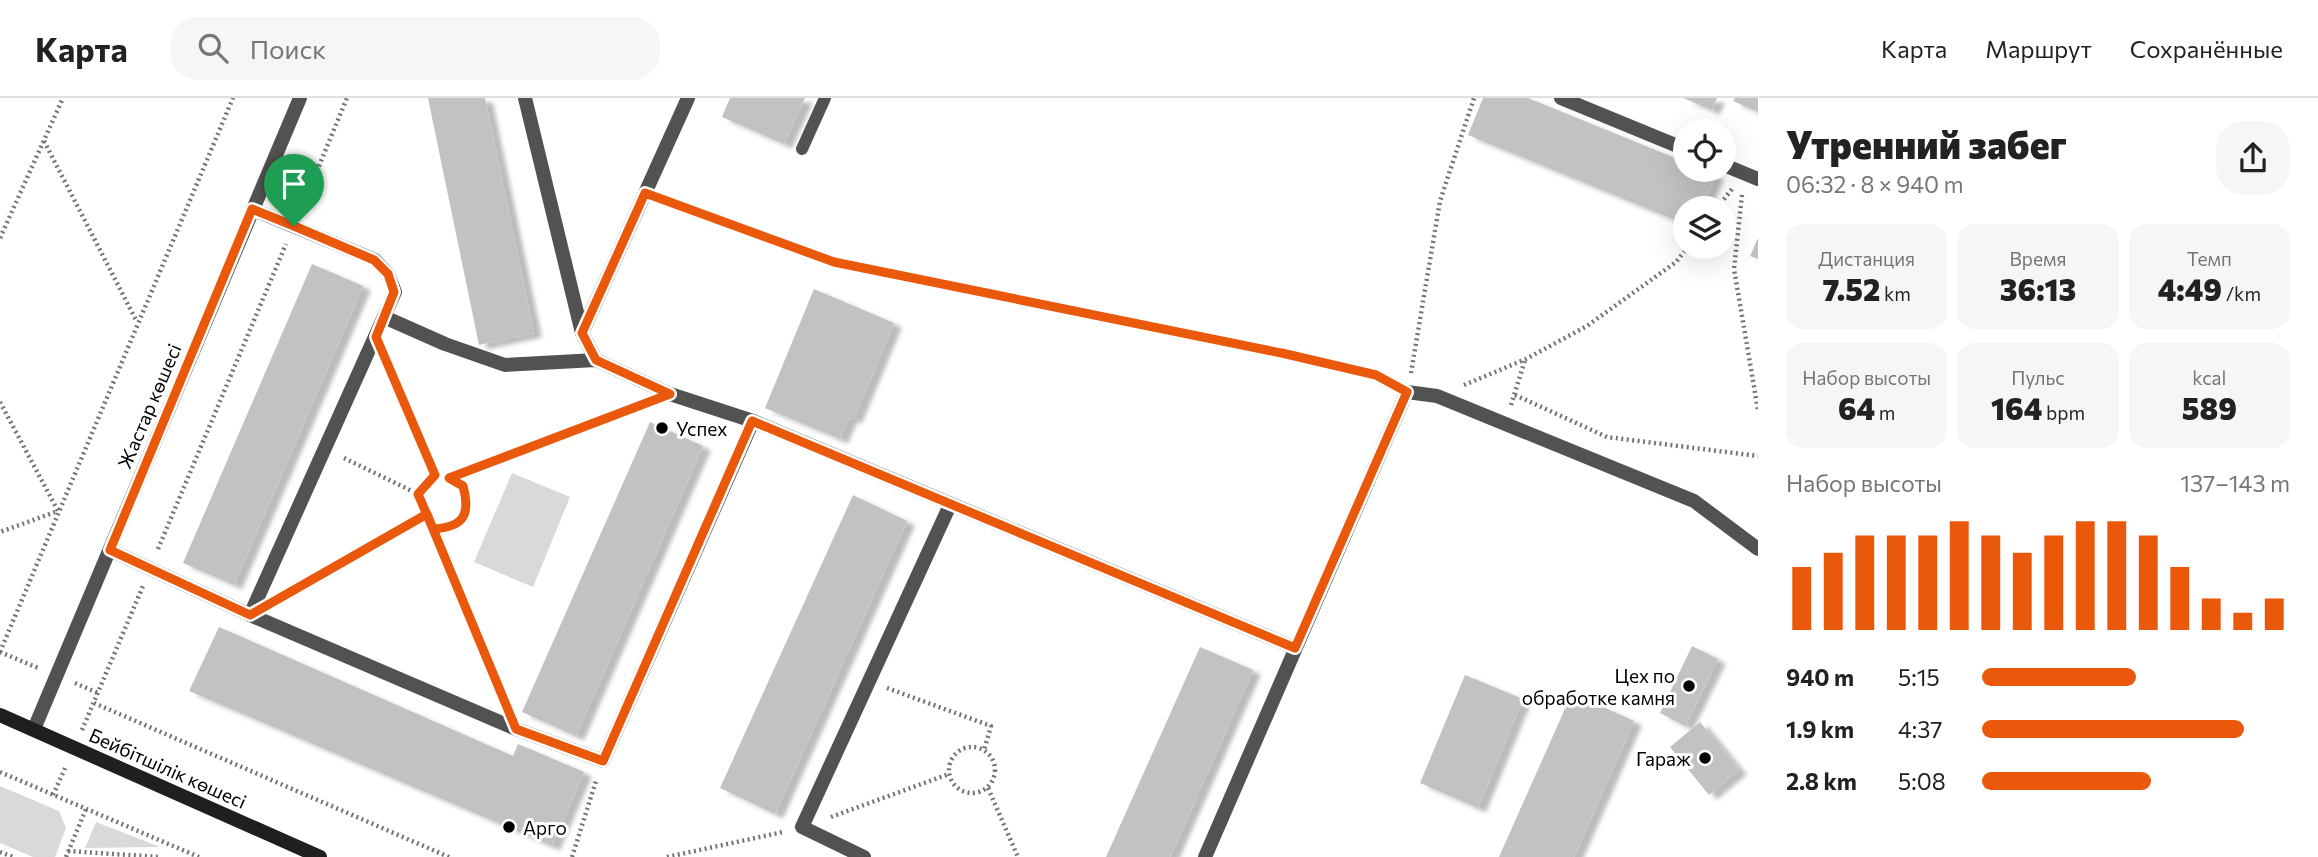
<!DOCTYPE html>
<html lang="ru">
<meta charset="utf-8">
<style>
:root{--surface:#fff;--page:#f6f6f6;--text:#222;--muted:#767676;--line:#e0e0e0;--accent:#ea580c}
body{margin:0;font-family:Commissioner,sans-serif;background:var(--page);color:var(--text);height:100vh;display:flex;flex-direction:column;font-size:26px;white-space:nowrap}
*{box-sizing:border-box;margin:0}
p{font-size:23px;color:var(--muted)}
.icon{flex:none;width:38px;height:38px;fill:none;stroke:currentColor;stroke-width:2;stroke-linecap:round;stroke-linejoin:round}
.map{position:relative;flex:1;overflow:hidden}
.details{display:flex;flex-direction:column;background:var(--surface);width:560px}
.details>*{flex:none}
.controls{position:absolute;left:1673px;top:21px;display:grid;gap:14px}
.controls a{display:grid;place-items:center;width:63px;height:63px;border-radius:50%;background:var(--surface);box-shadow:0 7px 28px #0002;font-size:35px}
.pin{position:absolute;display:grid;place-items:center;width:60px;height:60px;color:#fff;margin:-72px -30px;border-radius:50% 50% 50% 0;rotate:-45deg;box-shadow:0 0 7px #0007}
.pin .icon{rotate:45deg}
.round{display:grid;place-items:center;flex:none;width:74px;height:74px;border-radius:28px;background:var(--page)}
.headline{display:flex;align-items:center;justify-content:space-between;height:119px;padding:0 28px}
h1{font-size:38px;font-weight:800;line-height:52px}
.metrics{display:grid;grid-template-columns:repeat(3,1fr);gap:10px;height:119px;padding:7px 28px}
.metrics div{display:grid;align-content:center;border-radius:18px;background:var(--page);text-align:center}
.metrics b{font-size:30px;font-weight:800}
.metrics small{font-size:19px;font-weight:400}
.metrics p{font-size:19px}
.chart{height:196px;padding:14px 28px}
.chart p{display:flex;justify-content:space-between}
.chart svg{width:100%;height:126px;margin-top:7px;stroke:var(--accent);stroke-width:6}
ul{padding:0 28px;list-style:none;font-size:23px}
li{display:grid;grid-template-columns:112px 84px 1fr;align-items:center;height:52px}
li i{height:18px;border-radius:9px;background:var(--accent)}
header{display:flex;align-items:center;gap:42px;box-sizing:border-box;height:98px;padding:0 35px;background:var(--surface);border-bottom:2px solid var(--line)}
header strong{font-size:33px}
nav{display:flex;gap:38px;margin-inline-start:auto;font-size:24px}
.search{width:490px;height:63px;background:var(--page);display:flex;align-items:center;gap:18px;box-sizing:border-box;padding:0 24px;border-radius:28px;color:var(--muted);font-size:26px}
main{display:flex;flex:1;min-height:0}
.map>svg:first-child{display:block}
.green{fill:#d9d9d9}
.building{fill:#c2c2c2;filter:url(#shadow)}
.lines{fill:none;stroke-linecap:round;stroke-linejoin:round}
.path{stroke:#747474;stroke-width:4.5;stroke-dasharray:2 3.5;stroke-linecap:butt}
.lane{stroke:#525252;stroke-width:12}
.street{stroke:#525252;stroke-width:14}
.secondary{stroke:#1f1f1f;stroke-width:14}
.route-casing{stroke:#fff;stroke-width:14}
.route{stroke:#ea580c;stroke-width:9}
.poi-dot{fill:#000;stroke:#fff;stroke-width:2.5}
.labels{text-anchor:middle;dominant-baseline:central;stroke-width:6;stroke-linejoin:round;paint-order:stroke}
.street-label{font-size:19px;fill:#000;stroke:#fff}
.poi-label{font-size:19px;fill:#000;stroke:#fff;text-anchor:start}
</style>
<header>
<strong>Карта</strong>
<div class="search"><svg class="icon" aria-label="search" viewBox="0 0 24 24"><circle cx="10" cy="10" r="6"/><path d="M15 15l6 6"/></svg>Поиск</div>
<nav><a>Карта</a><a>Маршрут</a><a>Сохранённые</a></nav>
</header>
<main>
<div class="map">
<svg width="1758" height="759" viewBox="0 0 1758 759">
<defs>
<filter id="shadow"><feDropShadow dx="8" dy="4.5" stdDeviation="2" flood-color="#0004"/></filter>
</defs>
<rect width="100%" height="100%" fill="#fff"/>
<g class="green">
<path d="M512 375 570 399 533 489 474 464Z"/>
<path d="M0 688 59 713 66 730 55 759H33L0 745Z"/>
<path d="M96 724 160 749 85 750Z"/>
</g>
<g class="building">
<path d="M428 0H485L534 235 479 247Z"/>
<path d="M730 0H805L784 46 722 19Z"/>
<path d="M1483 0H1528L1685 64V72H1703L1716 77 1702 110H1685V126L1468 37Z"/>
<path d="M1683 0H1717L1712 12Z"/>
<path d="M1735 0H1758V14L1733 3Z"/>
<path d="M1758 140V161L1750 158Z"/>
<path d="M312 166 363 188 234 487 183 465Z"/>
<path d="M814 191 894 225 854 321 849 320 840 341 765 310Z"/>
<path d="M650 324 703 348 576 638 522 614Z"/>
<path d="M853 397 907 423 775 716 720 690Z"/>
<path d="M219 529 513 658 518 646 584 674 552 748 189 593Z"/>
<path d="M1692 548 1718 561 1685 628 1660 615Z"/>
<path d="M1200 549 1253 572 1171 757 1170 759H1106Z"/>
<path d="M1465 577 1523 601 1478 710 1420 685Z"/>
<path d="M1572 595 1634 623 1574 759H1499Z"/>
<path d="M1700 624 1739 672 1709 697 1670 649Z"/>
</g>
<g class="lines">
<g class="path">
<path d="M44 43 137 224"/>
<path d="M1742 97 1734 171 1758 312"/>
<path d="M663 102 834 164 1376 277 1389 284"/>
<path d="M302 109 347 0"/>
<path d="M1717 110 1732 91"/>
<path d="M0 140 63 0"/>
<path d="M387 265 435 378 449 380 643 306"/>
<path d="M1411 275 1440 103 1474 0"/>
<path d="M1464 287 1526 261 1587 228 1676 164 1688 149"/>
<path d="M1515 297 1607 339 1758 358"/>
<path d="M0 304 58 413 0 434"/>
<path d="M1511 307 1525 262"/>
<path d="M344 360 418 396 435 378"/>
<path d="M418 396 504 602"/>
<path d="M433 431C463 429 471 417 463 388L449 380"/>
<path d="M158 451 286 146"/>
<path d="M282 499 427 416"/>
<path d="M0 554 233 0"/>
<path d="M0 554 38 570"/>
<path d="M75 585 98 595"/>
<path d="M887 590 991 628 984 652"/>
<path d="M94 605 449 759"/>
<path d="M82 632 143 488"/>
<circle cx="972" cy="672" r="23"/>
<path d="M0 674 199 759"/>
<path d="M988 690 1018 759"/>
<path d="M53 697 66 668"/>
<path d="M831 719 949 676"/>
<path d="M68 753 159 759"/>
<path d="M0 754 13 759"/>
<path d="M66 759 86 711"/>
<path d="M572 759 596 683"/>
<path d="M667 759 783 734"/>
</g>
<path class="lane" d="M802 51 825 0"/>
<g class="street">
<path d="M525 0 582 235"/>
<path d="M1561 0 1685 51"/>
<path d="M1724 67 1758 81"/>
<path d="M384 219 445 246 505 267 596 262 670 296 753 323 1295 550"/>
<path d="M596 262 582 235 688 0"/>
<path d="M110 452 250 517 516 631 603 663 753 323"/>
<path d="M250 517 395 194 388 176 375 162 252 111"/>
<path d="M34 631 300 0"/>
<path d="M864 759 802 729 950 407"/>
<path d="M1205 759 1407 294 1437 298 1694 403 1758 451"/>
</g>
<path class="secondary" d="M0 617 320 759"/>
</g>
<g class="lines">
<g class="route-casing">
<path id="route" d="M294 128 374 162 388 176 394 194 376 239 435 377 418 396 433 431 516 631 603 663 752 323 1295 550 1407 294 1376 277 1286 256 834 164 645 95 582 235 596 262 670 296 449 380 463 388C471 418 463 429 433 431L427 416 250 517 110 452 252 111 294 128"/>
</g>
<use href="#route" class="route"/>
</g>
<g class="poi-dot">
<circle cx="662" cy="330" r="7"/>
<circle cx="1689" cy="588" r="7"/>
<circle cx="1705" cy="660" r="7"/>
<circle cx="509" cy="729" r="7"/>
</g>
<g class="labels">
<g class="street-label">
<text transform="translate(149 308) rotate(-67)">Жастар көшесі</text>
<text transform="translate(168 670) rotate(24)">Бейбітшілік көшесі</text>
</g>
<g class="poi-label">
<text x="676" y="330">Успех</text>
<text x="1675" y="577" text-anchor="end">Цех по<tspan x="1675" dy="22">обработке камня</tspan></text>
<text x="1691" y="660" text-anchor="end">Гараж</text>
<text x="523" y="729">Арго</text>
</g>
</g>
</svg>
<div class="controls">
<a><svg class="icon" aria-label="locate" viewBox="0 0 24 24"><circle cx="12" cy="12" r="6"/><path d="M12 2v4M12 18v4M2 12h4M18 12h4"/></svg></a>
<a><svg class="icon" aria-label="layers" viewBox="0 0 24 24"><path d="M12 4l9 5-9 5-9-5zM3 14l9 5 9-5"/></svg></a>
</div>
<div class="pin" style="left:294px;top:128px;background:#1e9e55"><svg class="icon" aria-label="arrive" viewBox="0 0 24 24"><path d="M6 21V4h12l-3 4 3 4H6"/></svg></div>
</div>
<section class="details">
<div class="headline"><div><h1>Утренний забег</h1><p>06:32 · 8 × 940 m</p></div><a class="round"><svg class="icon" aria-label="share" viewBox="0 0 24 24"><path d="M12 15V3M7 8l5-5 5 5M5 13v7h14v-7"/></svg></a></div>
<div class="metrics">
<div><p>Дистанция</p><b>7.52<small> km</small></b></div>
<div><p>Время</p><b>36:13</b></div>
<div><p>Темп</p><b>4:49<small> /km</small></b></div>
</div>
<div class="metrics">
<div><p>Набор высоты</p><b>64<small> m</small></b></div>
<div><p>Пульс</p><b>164<small> bpm</small></b></div>
<div><p>kcal</p><b>589</b></div>
</div>
<div class="chart"><p><span>Набор высоты</span>137–143 m</p>
<svg viewBox="0 0 160 44" preserveAspectRatio="none"><path d="M5 44V22M15 44V17M25 44V11M35 44V11M45 44V11M55 44V6M65 44V11M75 44V17M85 44V11M95 44V6M105 44V6M115 44V11M125 44V22M135 44V33M145 44V38M155 44V33"/></svg>
</div>
<ul>
<li><b>940 m</b>5:15<i style="width:50%"></i></li>
<li><b>1.9 km</b>4:37<i style="width:85%"></i></li>
<li><b>2.8 km</b>5:08<i style="width:55%"></i></li>
</ul>
</section>
</main>
